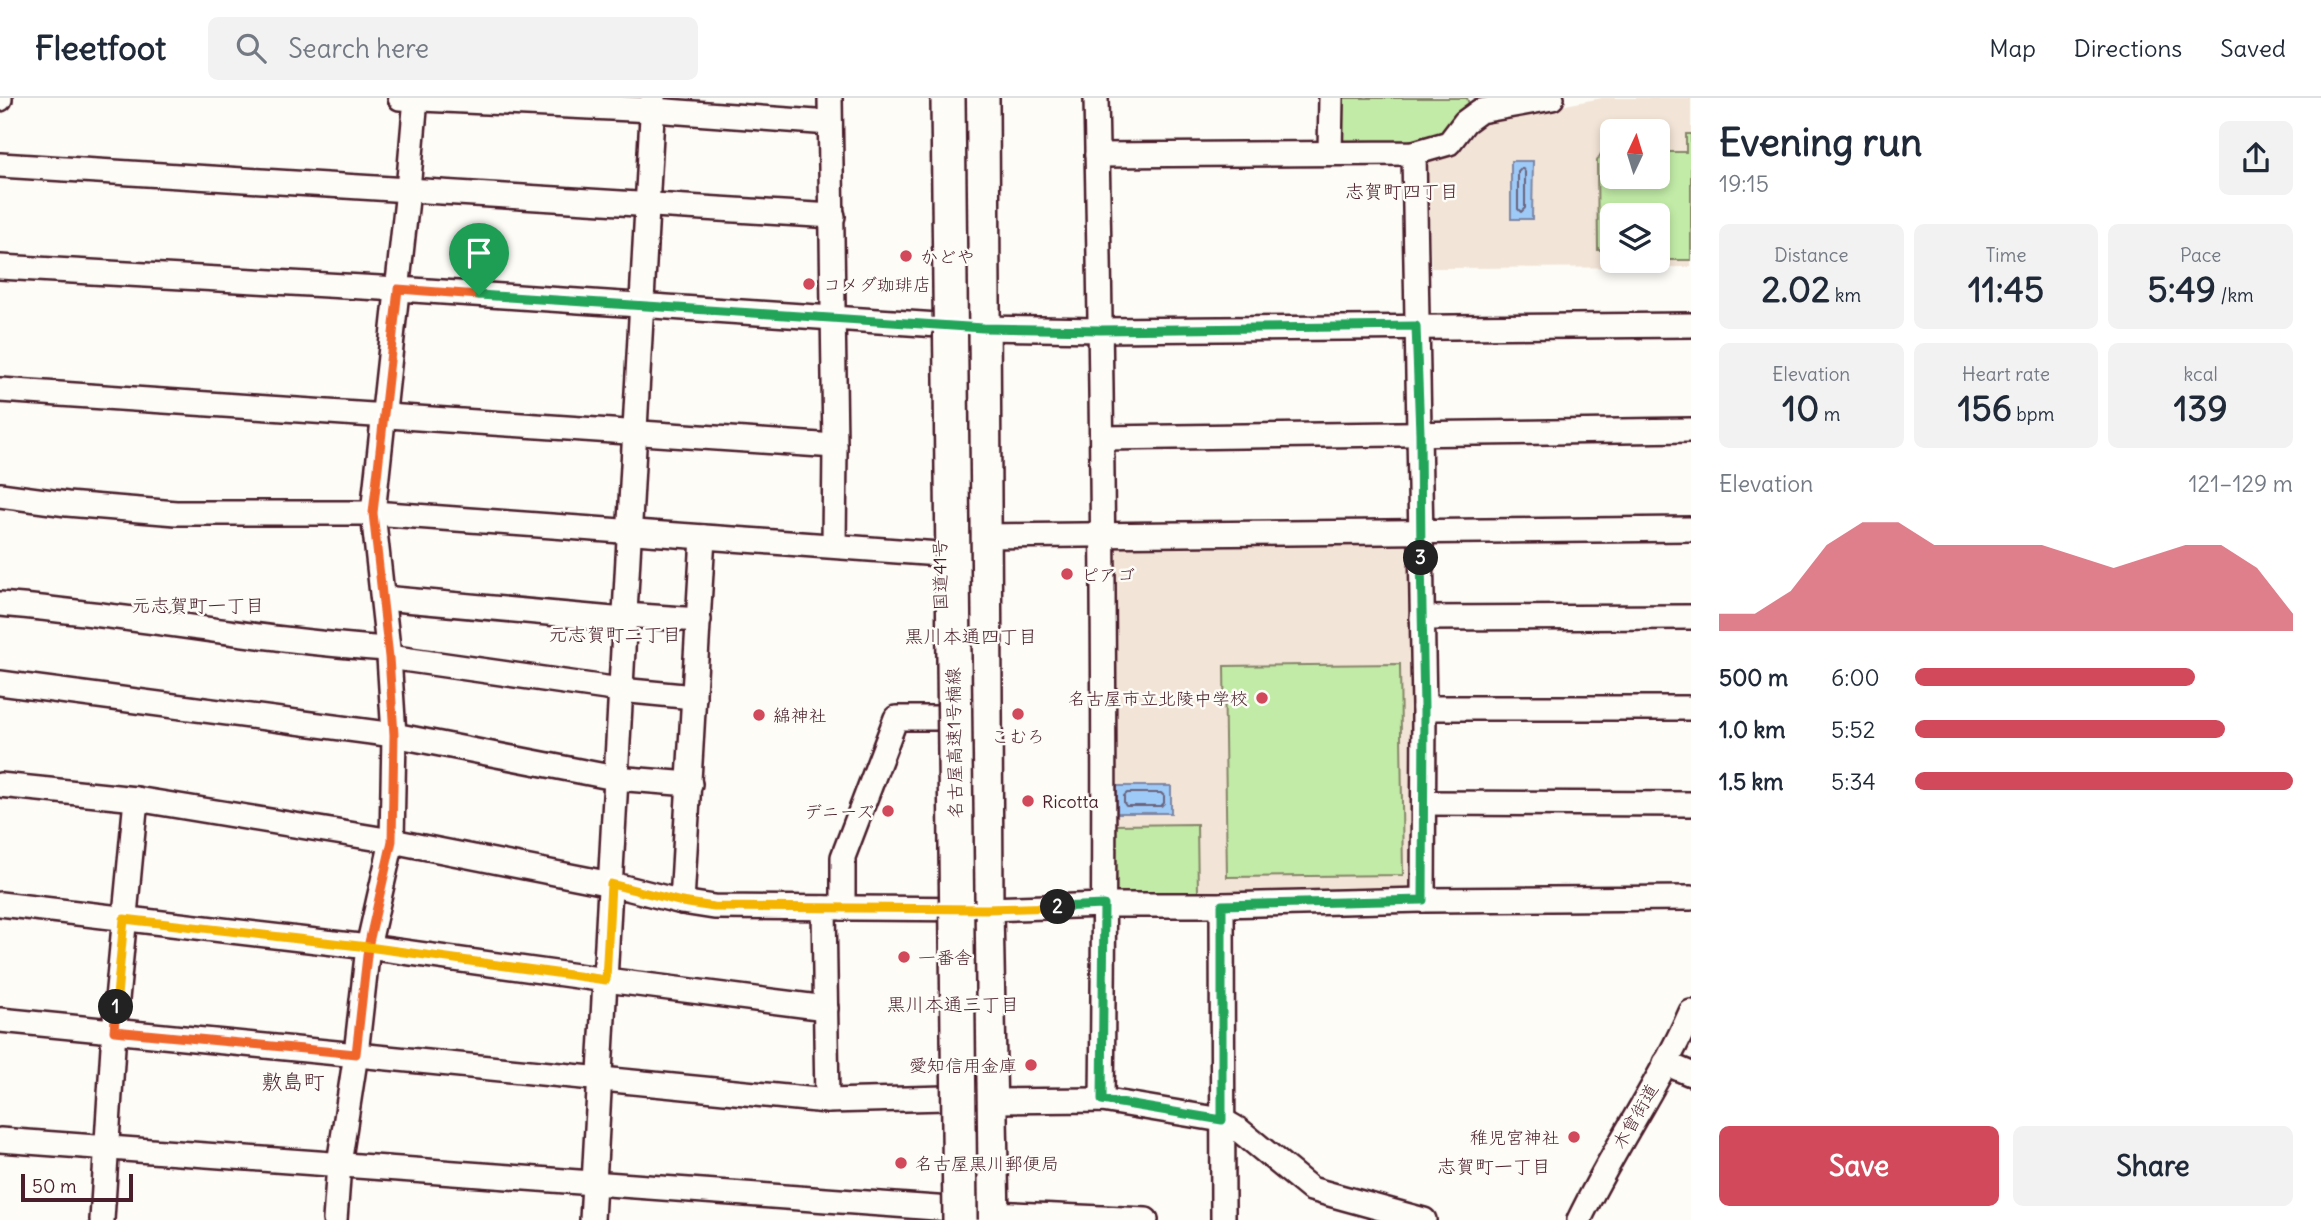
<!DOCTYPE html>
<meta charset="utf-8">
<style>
:root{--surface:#fff;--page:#f2f2f3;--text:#1f2937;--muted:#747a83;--line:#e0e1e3;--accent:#d1495b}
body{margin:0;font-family:Delius,"Klee One",sans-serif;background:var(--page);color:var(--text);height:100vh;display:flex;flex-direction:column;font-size:26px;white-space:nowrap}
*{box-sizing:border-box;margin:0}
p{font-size:23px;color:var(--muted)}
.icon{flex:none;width:38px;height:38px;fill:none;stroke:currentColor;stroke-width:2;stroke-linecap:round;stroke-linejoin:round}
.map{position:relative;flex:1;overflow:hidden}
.panel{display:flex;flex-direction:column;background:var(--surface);width:630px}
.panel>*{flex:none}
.needle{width:46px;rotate:4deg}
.controls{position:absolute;left:1600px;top:21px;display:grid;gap:14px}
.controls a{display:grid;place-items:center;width:70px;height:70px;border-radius:10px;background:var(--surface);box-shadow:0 4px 10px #0003;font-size:35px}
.scale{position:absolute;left:21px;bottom:18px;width:112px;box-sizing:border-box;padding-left:7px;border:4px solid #4a1f2b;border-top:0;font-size:19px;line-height:24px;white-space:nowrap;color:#4a1f2b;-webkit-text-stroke:5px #fdfcf7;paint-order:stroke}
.pin{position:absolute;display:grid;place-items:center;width:60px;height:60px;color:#fff;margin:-72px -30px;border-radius:50% 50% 50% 0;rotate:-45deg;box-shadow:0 0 7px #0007}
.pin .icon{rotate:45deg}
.km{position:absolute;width:35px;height:35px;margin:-18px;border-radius:50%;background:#222;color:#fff;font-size:19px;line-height:35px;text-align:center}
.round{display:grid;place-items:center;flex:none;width:74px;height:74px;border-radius:10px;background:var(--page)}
.headline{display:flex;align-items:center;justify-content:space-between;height:119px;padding:0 28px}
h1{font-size:38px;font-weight:700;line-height:52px}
.stats{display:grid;grid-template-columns:repeat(3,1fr);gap:10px;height:119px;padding:7px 28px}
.stats div{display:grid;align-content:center;border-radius:10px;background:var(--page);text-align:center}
.stats b{font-size:35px;font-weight:700}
.stats small{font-size:19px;font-weight:400}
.stats p{font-size:19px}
.chart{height:196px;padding:14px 28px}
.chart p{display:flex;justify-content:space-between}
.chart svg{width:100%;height:126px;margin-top:7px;fill:var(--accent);opacity:.7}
.action{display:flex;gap:14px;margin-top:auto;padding:14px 28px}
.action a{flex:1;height:80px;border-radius:10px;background:var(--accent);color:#fff;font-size:28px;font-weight:700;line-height:80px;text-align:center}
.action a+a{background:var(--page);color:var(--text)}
ul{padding:0 28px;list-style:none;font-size:23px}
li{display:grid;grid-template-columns:112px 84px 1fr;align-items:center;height:52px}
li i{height:18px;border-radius:9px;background:var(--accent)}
header{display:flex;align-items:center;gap:42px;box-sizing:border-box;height:98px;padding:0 35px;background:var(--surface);border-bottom:2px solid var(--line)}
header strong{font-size:33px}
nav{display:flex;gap:38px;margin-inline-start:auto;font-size:24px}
.search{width:490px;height:63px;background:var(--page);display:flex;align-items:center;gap:18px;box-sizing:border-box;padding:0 24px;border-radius:10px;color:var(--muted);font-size:26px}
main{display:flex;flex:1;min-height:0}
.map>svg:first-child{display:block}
.built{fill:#f2e4d6;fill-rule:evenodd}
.green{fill:#c2eba7;stroke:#868569;stroke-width:2}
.water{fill:#9dcaf7;stroke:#7c86a5;stroke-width:2}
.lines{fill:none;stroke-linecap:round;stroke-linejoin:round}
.shore{stroke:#6b637d;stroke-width:2}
.minor-casing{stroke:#4a1f2b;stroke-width:28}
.highway-casing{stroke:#4a1f2b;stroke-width:38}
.minor{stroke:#fdfcf7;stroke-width:23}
.highway{stroke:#fdfcf7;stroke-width:33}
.highway-bridge-casing{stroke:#4a1f2b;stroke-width:38;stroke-linecap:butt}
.highway-bridge{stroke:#fdfcf7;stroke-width:33}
.split-1-casing{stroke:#fff;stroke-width:14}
.split-2-casing{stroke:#fff;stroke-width:14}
.split-3-casing{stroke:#fff;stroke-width:14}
.split-4-casing{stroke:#fff;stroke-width:14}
.split-1{stroke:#f0652b;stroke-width:9}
.split-2{stroke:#f5b400;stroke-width:9}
.split-3{stroke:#22a559;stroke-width:9}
.split-4{stroke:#22a559;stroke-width:9}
.poi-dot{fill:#d1495b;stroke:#fdfcf7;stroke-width:2.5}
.labels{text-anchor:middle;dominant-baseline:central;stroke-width:5;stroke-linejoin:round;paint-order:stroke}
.poi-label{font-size:18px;fill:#4a1f2b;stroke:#fdfcf7;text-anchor:start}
.street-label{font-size:18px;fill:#4a1f2b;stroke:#fdfcf7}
.neighbourhood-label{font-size:19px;fill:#4a1f2b;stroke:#fdfcf7}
.quarter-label{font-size:21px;fill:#4a1f2b;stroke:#fdfcf7}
</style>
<header>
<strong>Fleetfoot</strong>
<div class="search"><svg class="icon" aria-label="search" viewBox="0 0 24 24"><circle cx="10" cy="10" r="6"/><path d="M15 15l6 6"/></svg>Search here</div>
<nav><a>Map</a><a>Directions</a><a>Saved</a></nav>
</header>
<main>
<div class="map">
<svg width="1691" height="1122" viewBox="0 0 1691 1122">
<rect width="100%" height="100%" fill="#fdfcf7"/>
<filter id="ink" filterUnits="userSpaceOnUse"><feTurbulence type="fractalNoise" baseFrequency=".0143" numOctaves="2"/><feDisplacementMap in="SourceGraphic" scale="14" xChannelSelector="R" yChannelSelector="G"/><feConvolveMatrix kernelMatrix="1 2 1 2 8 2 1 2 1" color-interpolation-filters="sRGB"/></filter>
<g filter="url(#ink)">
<g class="built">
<path d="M1602 0H1691V169L1431 170 1427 58 1462 52 1483 23ZM1612 33H1657V79H1612ZM1612 117H1657V163H1612Z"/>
<path d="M1110 446H1408L1413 449 1417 789 1412 795 1115 802Z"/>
</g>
<g class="green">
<path d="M1340 0H1467L1469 6 1456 19 1447 35 1413 46 1340 47Z"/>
<path d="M1686 36H1691V162H1657V117H1612V152H1598L1597 63 1602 54H1612V79H1657V54H1686Z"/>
<path d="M1400 566 1403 777 1227 779 1224 568Z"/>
<path d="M1197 726 1198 795 1114 796 1113 727Z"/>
</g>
<g class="water">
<path d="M1511 63H1533L1532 121H1511Z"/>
<rect x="1117" y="688" width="54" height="27"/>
</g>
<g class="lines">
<g class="shore">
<path d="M1522 70 1525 74V110L1521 114 1518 111V74Z"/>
<path d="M1127 695H1161L1164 698V705L1161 708H1126L1124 705V698Z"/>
</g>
<g class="minor-casing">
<g id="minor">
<path d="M400 0 653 12 830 25"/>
<path d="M830 0 835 348 834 447"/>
<path d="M1096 0C1103 334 1106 668 1102 1002"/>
<path d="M0 1V0"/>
<path d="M1330 55 1331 0"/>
<path d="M1414 55 1424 610 1423 802"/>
<path d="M1097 57 1414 55 1449 45 1465 24 1480 13 1552 0"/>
<path d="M0 67 833 118"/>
<path d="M0 169 398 191 983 230 1100 232 1691 227"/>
<path d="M0 292 835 348"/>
<path d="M1103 340 1691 332"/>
<path d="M0 397 67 406 176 415H373L939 456"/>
<path d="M983 438 1691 431"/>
<path d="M383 500 624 522"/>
<path d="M0 506C130 517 257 542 387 551"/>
<path d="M624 517 699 522"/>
<path d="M1422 520 1691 519"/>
<path d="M389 559 620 592 694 599"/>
<path d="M0 585 394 637 615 680 690 686"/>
<path d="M1424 610H1691"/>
<path d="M0 687 136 701 392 743 611 786 682 804 714 809 986 811 1104 807H1222L1423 802 1691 800"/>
<path d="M1424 705 1691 706"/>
<path d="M682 804 703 439"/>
<path d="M0 806 368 849 606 882 826 910"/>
<path d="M1222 807 1223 1122"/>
<path d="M824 810 827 1003"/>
<path d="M843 810V759L896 620H941"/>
<path d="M0 922 827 1003 946 1000"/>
<path d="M1665 965 1691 976"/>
<path d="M990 1003 1102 1002 1222 1022 1239 1032 1311 1091 1424 1122"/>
<path d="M0 1042 950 1111"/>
<path d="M992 1115 1146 1122"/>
<path d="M102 1122 114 933 136 701"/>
<path d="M335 1122 339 1066 356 956 368 849 392 743 394 637 389 559 373 415 408 92 416 0"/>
<path d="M592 1122 653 0"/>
<path d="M1579 1122C1613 1051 1659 986 1691 914"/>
</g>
</g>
<g class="highway-casing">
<path id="highway" d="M982 0 986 811 992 1122"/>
</g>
<use href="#minor" class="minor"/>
<use href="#highway" class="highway"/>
<g class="highway-bridge-casing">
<path id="highway-bridge" d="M948 0 960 1122"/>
</g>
<use href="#highway-bridge" class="highway-bridge"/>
</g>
</g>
<g class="lines" filter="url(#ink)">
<g class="split-1-casing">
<path id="split-1" d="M116 909 114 933 356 956 368 849 392 743 394 637 389 559 373 415 398 191 479 197"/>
</g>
<g class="split-2-casing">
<path id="split-2" d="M116 909 124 821 368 849 606 882 611 786 682 804 714 809 986 811 1058 809"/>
</g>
<g class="split-3-casing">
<path id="split-3" d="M1058 809 1104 807 1102 1002 1222 1022V807L1423 802 1424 610 1421 460"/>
</g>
<g class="split-4-casing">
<path id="split-4" d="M479 197 983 230 1100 232 1416 228 1420 335 1421 460"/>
</g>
<use href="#split-1" class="split-1"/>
<use href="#split-2" class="split-2"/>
<use href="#split-3" class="split-3"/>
<use href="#split-4" class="split-4"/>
</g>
<g class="poi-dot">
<circle cx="906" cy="158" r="7"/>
<circle cx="809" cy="186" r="7"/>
<circle cx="1067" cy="476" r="7"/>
<circle cx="1262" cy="600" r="7"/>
<circle cx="1018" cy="616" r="7"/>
<circle cx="759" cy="617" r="7"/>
<circle cx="1028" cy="703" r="7"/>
<circle cx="888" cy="713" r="7"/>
<circle cx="904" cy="859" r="7"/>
<circle cx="1031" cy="967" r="7"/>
<circle cx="1574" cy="1039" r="7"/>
<circle cx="901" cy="1065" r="7"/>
</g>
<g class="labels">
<g class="poi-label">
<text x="920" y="158">かどや</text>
<text x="823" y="186">コメダ珈琲店</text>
<text x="1081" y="476">ピアゴ</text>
<text x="1248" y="600" text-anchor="end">名古屋市立北陵中学校</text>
<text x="773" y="617">綿神社</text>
<text x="1018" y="638" text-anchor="middle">こむろ</text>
<text x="1042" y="703">Ricotta</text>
<text x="874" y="713" text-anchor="end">デニーズ</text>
<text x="918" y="859">一番舎</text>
<text x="1017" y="967" text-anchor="end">愛知信用金庫</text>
<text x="1560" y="1039" text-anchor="end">稚児宮神社</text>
<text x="915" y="1065">名古屋黒川郵便局</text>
</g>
<g class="street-label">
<text transform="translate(940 477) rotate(-91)">国道41号</text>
<text transform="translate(954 645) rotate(-91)">名古屋高速1号楠線</text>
<text transform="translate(1635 1018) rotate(-60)">木曾街道</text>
</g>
<g class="neighbourhood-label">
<text x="1402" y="93">志賀町四丁目</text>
<text x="198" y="507">元志賀町一丁目</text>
<text x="615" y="536">元志賀町二丁目</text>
<text x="971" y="538">黒川本通四丁目</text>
<text x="953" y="906">黒川本通三丁目</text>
<text x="1494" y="1068">志賀町一丁目</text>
</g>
<g class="quarter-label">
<text x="293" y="983">敷島町</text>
</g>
</g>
</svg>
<div class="controls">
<a><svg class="needle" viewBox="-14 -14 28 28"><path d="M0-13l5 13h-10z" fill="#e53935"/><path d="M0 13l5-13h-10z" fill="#747a83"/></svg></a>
<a><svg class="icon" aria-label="layers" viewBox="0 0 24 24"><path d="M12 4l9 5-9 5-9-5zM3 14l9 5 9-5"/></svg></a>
</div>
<div class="scale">50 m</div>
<div class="pin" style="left:479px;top:197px;background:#1e9e55"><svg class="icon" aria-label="arrive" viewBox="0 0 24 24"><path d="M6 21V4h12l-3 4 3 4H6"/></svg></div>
<b class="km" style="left:116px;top:909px">1</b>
<b class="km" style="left:1058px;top:809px">2</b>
<b class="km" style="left:1421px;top:460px">3</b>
</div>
<section class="panel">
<div class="headline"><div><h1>Evening run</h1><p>19:15</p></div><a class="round"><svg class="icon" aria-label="share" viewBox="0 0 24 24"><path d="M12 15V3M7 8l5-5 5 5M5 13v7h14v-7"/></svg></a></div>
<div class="stats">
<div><p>Distance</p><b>2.02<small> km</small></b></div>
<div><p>Time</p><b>11:45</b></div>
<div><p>Pace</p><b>5:49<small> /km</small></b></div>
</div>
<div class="stats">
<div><p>Elevation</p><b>10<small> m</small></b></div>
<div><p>Heart rate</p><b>156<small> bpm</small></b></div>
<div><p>kcal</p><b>139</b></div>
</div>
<div class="chart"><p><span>Elevation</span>121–129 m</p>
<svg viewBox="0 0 160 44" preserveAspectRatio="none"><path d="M0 44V38L10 38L20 30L30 14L40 6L50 6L60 14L70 14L80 14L90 14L100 18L110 22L120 18L130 14L140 14L150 22L160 38V44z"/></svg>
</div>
<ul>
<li><b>500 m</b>6:00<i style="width:74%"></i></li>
<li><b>1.0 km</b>5:52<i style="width:82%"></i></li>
<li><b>1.5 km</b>5:34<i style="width:100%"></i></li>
</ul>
<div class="action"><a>Save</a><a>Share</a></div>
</section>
</main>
